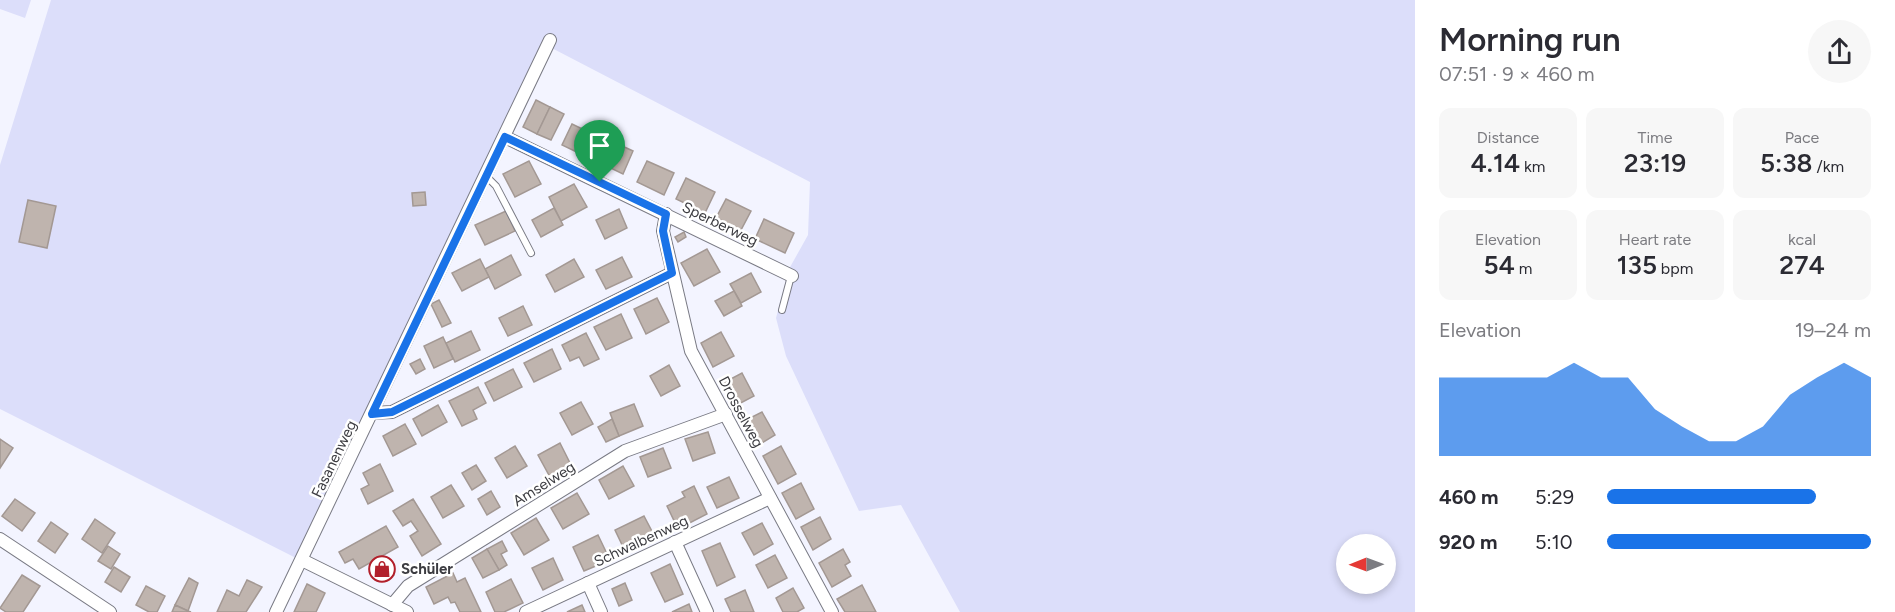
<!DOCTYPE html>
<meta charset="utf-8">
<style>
:root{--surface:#fff;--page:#f7f7f7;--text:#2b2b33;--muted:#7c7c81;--accent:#1a73e8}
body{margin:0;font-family:Figtree,sans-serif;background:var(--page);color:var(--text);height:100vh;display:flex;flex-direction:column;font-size:22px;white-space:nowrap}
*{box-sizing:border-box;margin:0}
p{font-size:20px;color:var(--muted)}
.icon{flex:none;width:33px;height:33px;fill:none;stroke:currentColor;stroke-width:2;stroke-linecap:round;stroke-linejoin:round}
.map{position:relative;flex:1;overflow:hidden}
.sheet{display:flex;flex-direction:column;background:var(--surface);width:480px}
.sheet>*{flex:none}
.needle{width:39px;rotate:269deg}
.fabs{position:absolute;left:1336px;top:534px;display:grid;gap:12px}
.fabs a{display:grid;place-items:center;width:60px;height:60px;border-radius:50%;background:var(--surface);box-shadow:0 3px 9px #0003;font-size:30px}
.pin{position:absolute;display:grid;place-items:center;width:51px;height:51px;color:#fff;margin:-62px -26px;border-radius:50% 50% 50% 0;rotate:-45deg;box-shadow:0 0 6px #0007}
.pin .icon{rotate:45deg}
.round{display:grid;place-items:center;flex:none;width:63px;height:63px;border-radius:32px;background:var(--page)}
.summary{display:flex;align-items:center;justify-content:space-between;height:102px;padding:0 24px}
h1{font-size:33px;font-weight:600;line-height:45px}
.figures{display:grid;grid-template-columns:repeat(3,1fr);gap:9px;height:102px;padding:6px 24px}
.figures div{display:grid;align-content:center;border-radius:12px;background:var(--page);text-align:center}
.figures b{font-size:26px;font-weight:600}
.figures small{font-size:16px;font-weight:400}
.figures p{font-size:16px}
.chart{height:168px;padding:12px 24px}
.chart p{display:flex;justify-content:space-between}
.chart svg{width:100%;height:108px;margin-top:6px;fill:var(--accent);opacity:.7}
ul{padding:0 24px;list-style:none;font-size:20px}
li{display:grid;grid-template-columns:96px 72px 1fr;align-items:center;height:45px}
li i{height:15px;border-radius:8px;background:var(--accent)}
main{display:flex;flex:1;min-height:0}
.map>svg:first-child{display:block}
.green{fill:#dcdefa;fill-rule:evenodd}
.building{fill:#bfb4ae;stroke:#a39893;stroke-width:1.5}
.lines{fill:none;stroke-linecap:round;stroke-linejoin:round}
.lane-casing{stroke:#797a84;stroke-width:8}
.street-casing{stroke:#797a84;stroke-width:14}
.lane{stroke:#fff;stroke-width:6}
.street{stroke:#fff;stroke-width:12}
.route-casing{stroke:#fff;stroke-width:12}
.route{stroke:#1a73e8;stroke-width:8}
.labels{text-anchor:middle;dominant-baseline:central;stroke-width:5;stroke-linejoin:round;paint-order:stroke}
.street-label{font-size:15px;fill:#3c3c41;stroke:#fff}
.poi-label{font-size:15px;font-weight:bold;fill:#3c3c41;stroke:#fff;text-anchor:start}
</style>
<main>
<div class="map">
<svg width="1415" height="612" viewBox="0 0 1415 612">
<rect width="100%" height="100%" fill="#f3f4ff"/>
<g class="green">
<path d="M0 0H31L25 18 0 9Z"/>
<path d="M51 0H1415V612H960L901 505 859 511 786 356 776 318 789 269 808 235 810 182 544 44 296 558 0 409V165ZM1347 544H1386V584H1347Z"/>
</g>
<g class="building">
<path d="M536 100 550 107 537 134 523 127Z"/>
<path d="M550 107 564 114 551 140 537 134Z"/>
<path d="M572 124 599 137 589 158 562 145Z"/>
<path d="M609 140 633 151 623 174 598 162Z"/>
<path d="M529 161 541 184 515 197 503 174Z"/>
<path d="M647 161 674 173 664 195 637 182Z"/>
<path d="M686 178 715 192 705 213 676 199Z"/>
<path d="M574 184 587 207 561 221 549 197Z"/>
<path d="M425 192 426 205 413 206 412 193Z"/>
<path d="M726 199 751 211 741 230 716 218Z"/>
<path d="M28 200 56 206 47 248 19 242Z"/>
<path d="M554 208 563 225 541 237 532 220Z"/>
<path d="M619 209 627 228 605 239 596 220Z"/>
<path d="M506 211 515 231 485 245 475 225Z"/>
<path d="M764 219 794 233 785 253 755 239Z"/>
<path d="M684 232 686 237 678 242 675 237Z"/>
<path d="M707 249 720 272 694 286 681 263Z"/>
<path d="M511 255 521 275 495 289 485 269Z"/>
<path d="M622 257 632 277 606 289 596 270Z"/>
<path d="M480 259 489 277 462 291 452 273Z"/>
<path d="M574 259 584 277 555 292 546 275Z"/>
<path d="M751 273 761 292 741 303 730 284Z"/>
<path d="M734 291 742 306 724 316 715 301Z"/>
<path d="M657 298 669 322 646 334 634 309Z"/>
<path d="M439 300 451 323 442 327 431 304Z"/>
<path d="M523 306 532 325 508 336 499 318Z"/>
<path d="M621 314 632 338 606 350 594 327Z"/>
<path d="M471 331 480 350 455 362 446 343Z"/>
<path d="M721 332 734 356 713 367 701 343Z"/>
<path d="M586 333 599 359 584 366 579 357 570 361 562 345Z"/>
<path d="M443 337 453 359 434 368 424 346Z"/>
<path d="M552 349 561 369 534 382 524 363Z"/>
<path d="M420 359 425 369 416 374 410 364Z"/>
<path d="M669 365 680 386 661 396 650 376Z"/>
<path d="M513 369 522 387 494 401 485 383Z"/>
<path d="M742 373 754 396 735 406 723 383Z"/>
<path d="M478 387 486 403 473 410 477 419 462 426 449 401Z"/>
<path d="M581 402 593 424 572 435 560 413Z"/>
<path d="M634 404 643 426 619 436 610 413Z"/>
<path d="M438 405 447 422 422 436 413 419Z"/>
<path d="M762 412 775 435 757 446 744 421Z"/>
<path d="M612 419 619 436 606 442 598 427Z"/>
<path d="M405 424 416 444 393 456 383 436Z"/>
<path d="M708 432 715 453 693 461 685 439Z"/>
<path d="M0 439 13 448 0 468Z"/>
<path d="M560 443 571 465 550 477 538 455Z"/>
<path d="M515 446 527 466 507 478 495 458Z"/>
<path d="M781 446 796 474 778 484 763 456Z"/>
<path d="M663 448 671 468 648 477 640 457Z"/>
<path d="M380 464 393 491 368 504 361 489 369 485 363 473Z"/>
<path d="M476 465 486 481 472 490 462 473Z"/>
<path d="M623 466 634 486 609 499 599 480Z"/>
<path d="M729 477 739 498 717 508 707 487Z"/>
<path d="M801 483 814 509 796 519 782 493Z"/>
<path d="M451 485 464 506 443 518 431 497Z"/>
<path d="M694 486 707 514 678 529 667 506 685 497 682 492Z"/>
<path d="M491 491 500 507 487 515 478 499Z"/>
<path d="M577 493 589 514 563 529 551 508Z"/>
<path d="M15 499 35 513 22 531 2 516Z"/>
<path d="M413 499 441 544 422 556 410 536 418 531 411 521 403 526 393 511Z"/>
<path d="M644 516 656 539 626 553 615 530Z"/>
<path d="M820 517 831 539 813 550 801 527Z"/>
<path d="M536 518 549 540 524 555 511 533Z"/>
<path d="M95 519 115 533 102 553 82 539Z"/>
<path d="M51 522 68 534 55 553 38 541Z"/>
<path d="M762 523 773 544 754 555 742 533Z"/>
<path d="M386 526 398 547 359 569 353 559 345 563 339 552Z"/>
<path d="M598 535 610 560 584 571 573 547Z"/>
<path d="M502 541 507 551 501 554 507 565 499 570 487 549Z"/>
<path d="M720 543 735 577 717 586 702 551Z"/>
<path d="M108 546 120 554 111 569 98 561Z"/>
<path d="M487 549 499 570 483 578 472 558Z"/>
<path d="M843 549 850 562 845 565 851 576 832 587 819 563Z"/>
<path d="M775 555 787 578 768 588 756 565Z"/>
<path d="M383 556 394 575 382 581 371 562Z"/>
<path d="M553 558 563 580 543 590 532 568Z"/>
<path d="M670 564 683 594 665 602 651 573Z"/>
<path d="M114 567 130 577 121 592 105 582Z"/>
<path d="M453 573 457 582 465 578 481 612H460L455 602 451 603 448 597 434 604 426 587Z"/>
<path d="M22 575 40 586 23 612H6L0 608Z"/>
<path d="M189 578 198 583 188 611 175 605Z"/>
<path d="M511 579 523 603 504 612H495L486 592Z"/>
<path d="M247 580 262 587 246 612H217L227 590 239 596Z"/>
<path d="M625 583 632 600 619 606 612 589Z"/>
<path d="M307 584 325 593 316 612H294Z"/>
<path d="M862 585 876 612H845L837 599Z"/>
<path d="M146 586 165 596 157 612H149L136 605Z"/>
<path d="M793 588 804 608 797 612H783L776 598Z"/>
<path d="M745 590 754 612H731L725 599Z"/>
<path d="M689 604 692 612H672Z"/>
<path d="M175 605 188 611 191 612H172Z"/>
<path d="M582 605 585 612H567Z"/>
</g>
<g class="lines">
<g class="lane-casing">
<g id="lane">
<path d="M486 176 496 186 531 253"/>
<path d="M782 310 791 276"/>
</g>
</g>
<g class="street-casing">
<g id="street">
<path d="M505 137 792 276"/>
<path d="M666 214 663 231 691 351 832 612"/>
<path d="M372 413 392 412 672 273"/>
<path d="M0 539 110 612"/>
<path d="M675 542 707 612"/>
<path d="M302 560 407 612"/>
<path d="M588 583 601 612"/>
<path d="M392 605 408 586 625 451 726 414"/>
<path d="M276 612 550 40"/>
<path d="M526 612 770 498"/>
</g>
</g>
<use href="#lane" class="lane"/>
<use href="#street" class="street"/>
</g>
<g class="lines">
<g class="route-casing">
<path id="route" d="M505 137 666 214 663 231 672 273 392 412 372 414Z"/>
</g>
<use href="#route" class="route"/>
</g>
<defs>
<g id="shop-ring" transform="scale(1.35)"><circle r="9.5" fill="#fff" stroke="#b2202b" stroke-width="1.5"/><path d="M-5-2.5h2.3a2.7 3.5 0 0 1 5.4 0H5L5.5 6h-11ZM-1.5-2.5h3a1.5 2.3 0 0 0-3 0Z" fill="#b2202b"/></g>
</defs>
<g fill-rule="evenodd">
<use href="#shop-ring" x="382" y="569"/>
</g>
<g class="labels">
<g class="street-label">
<text transform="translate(720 224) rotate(26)">Sperberweg</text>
<text transform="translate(741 412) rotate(62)">Drosselweg</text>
<text transform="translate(334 459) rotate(-64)">Fasanenweg</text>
<text transform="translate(544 484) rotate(-32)">Amselweg</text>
<text transform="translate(641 541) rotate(-25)">Schwalbenweg</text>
</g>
<g class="poi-label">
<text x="401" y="569">Schüler</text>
</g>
</g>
</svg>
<div class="fabs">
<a><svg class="needle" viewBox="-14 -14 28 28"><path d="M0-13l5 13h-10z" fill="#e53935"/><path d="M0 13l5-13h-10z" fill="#7c7c81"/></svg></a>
</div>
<div class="pin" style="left:600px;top:182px;background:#1e9e55"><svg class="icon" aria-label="arrive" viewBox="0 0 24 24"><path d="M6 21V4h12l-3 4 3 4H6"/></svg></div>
</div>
<section class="sheet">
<div class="summary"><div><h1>Morning run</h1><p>07:51 · 9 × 460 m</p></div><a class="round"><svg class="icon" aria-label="share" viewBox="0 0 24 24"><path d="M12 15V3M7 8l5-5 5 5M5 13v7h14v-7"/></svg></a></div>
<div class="figures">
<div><p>Distance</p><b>4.14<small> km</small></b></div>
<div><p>Time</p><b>23:19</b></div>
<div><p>Pace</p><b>5:38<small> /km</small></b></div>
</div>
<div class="figures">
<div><p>Elevation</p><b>54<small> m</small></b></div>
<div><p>Heart rate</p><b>135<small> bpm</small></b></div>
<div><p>kcal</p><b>274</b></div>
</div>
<div class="chart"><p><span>Elevation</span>19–24 m</p>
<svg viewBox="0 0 160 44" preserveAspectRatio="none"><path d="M0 44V12L10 12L20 12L30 12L40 12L50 6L60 12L70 12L80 25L90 32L100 38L110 38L120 32L130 19L140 12L150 6L160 12V44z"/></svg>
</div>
<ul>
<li><b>460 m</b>5:29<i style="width:79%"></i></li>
<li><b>920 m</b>5:10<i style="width:100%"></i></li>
</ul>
</section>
</main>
